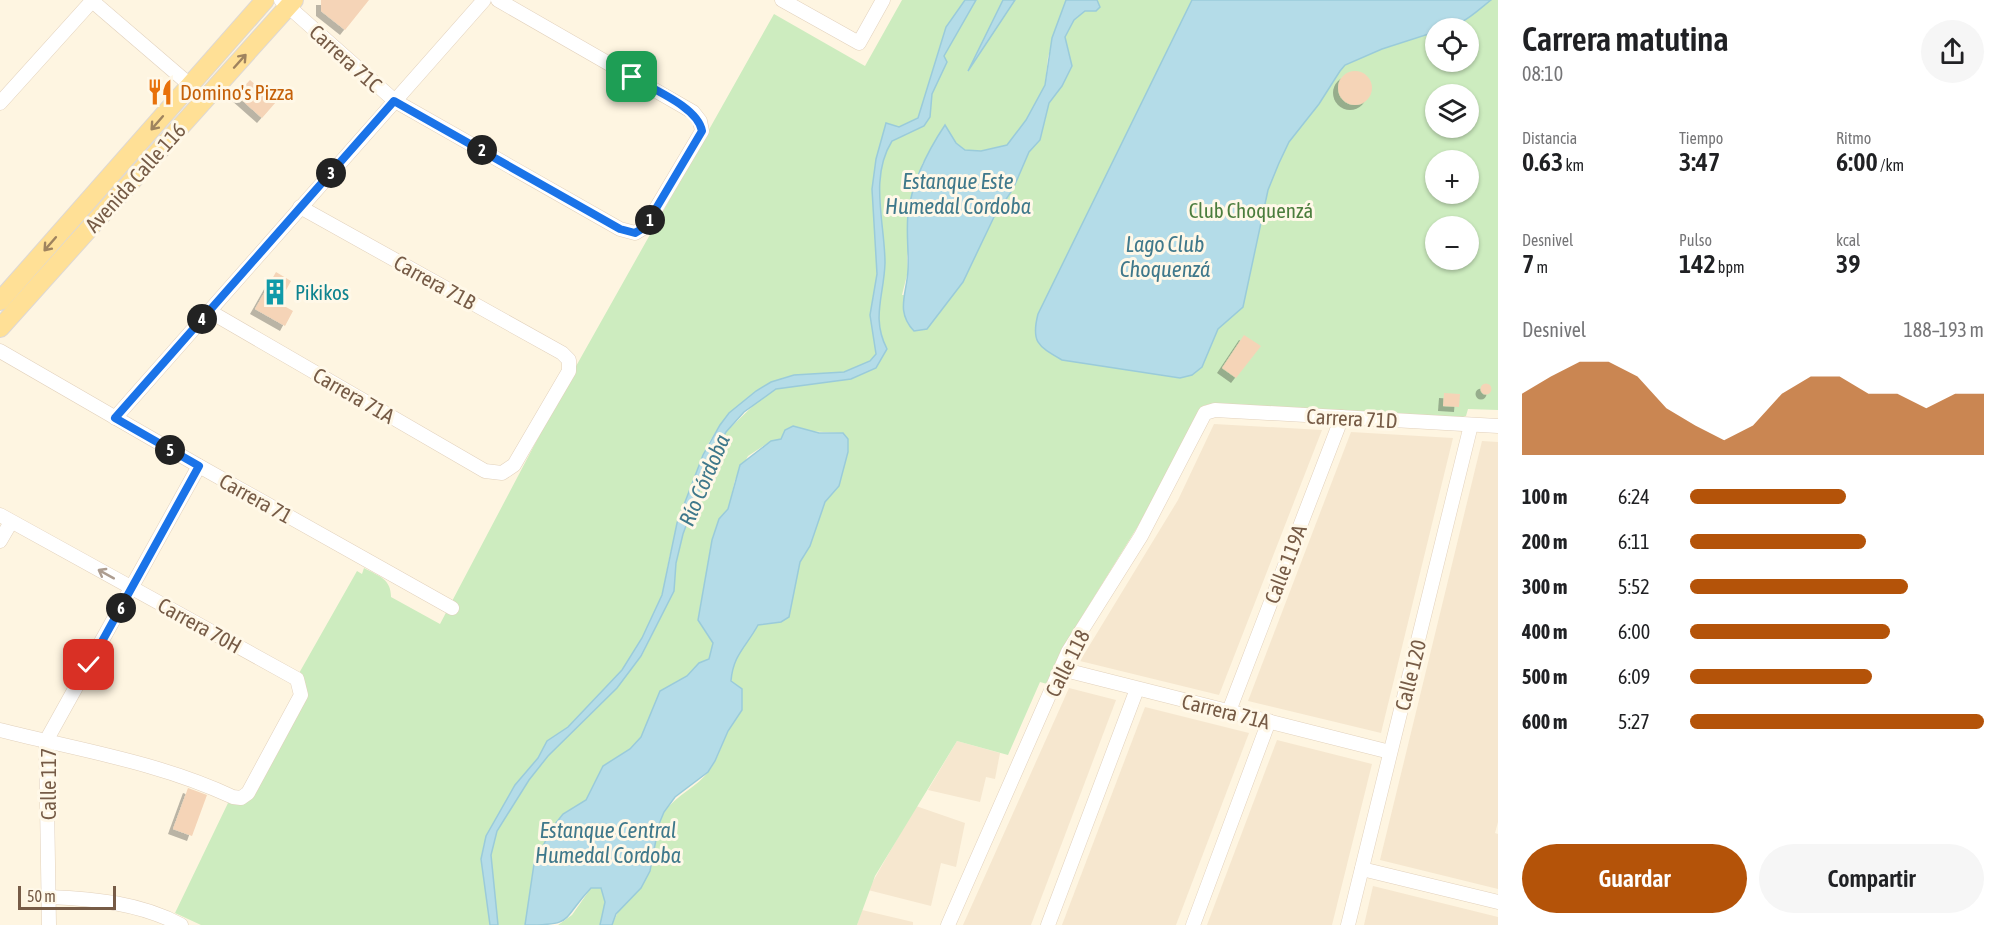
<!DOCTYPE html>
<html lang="es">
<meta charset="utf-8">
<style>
:root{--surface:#fff;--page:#f6f6f6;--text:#202124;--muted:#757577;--accent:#b45309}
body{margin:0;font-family:"Asap Condensed",sans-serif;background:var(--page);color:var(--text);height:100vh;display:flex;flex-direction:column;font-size:22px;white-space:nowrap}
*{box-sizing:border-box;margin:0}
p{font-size:20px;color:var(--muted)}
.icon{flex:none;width:33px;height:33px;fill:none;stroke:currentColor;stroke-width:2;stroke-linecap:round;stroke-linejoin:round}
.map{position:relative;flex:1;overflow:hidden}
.details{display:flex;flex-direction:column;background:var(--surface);width:510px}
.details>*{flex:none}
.tools{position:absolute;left:1425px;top:18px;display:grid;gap:12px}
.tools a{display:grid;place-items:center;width:54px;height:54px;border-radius:50%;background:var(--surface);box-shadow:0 2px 4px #0004;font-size:30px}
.scale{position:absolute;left:18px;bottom:15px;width:98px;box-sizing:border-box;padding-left:6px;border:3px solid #765b46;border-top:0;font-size:16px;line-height:21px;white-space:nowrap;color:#765b46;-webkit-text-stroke:4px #fff8e8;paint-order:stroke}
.pin{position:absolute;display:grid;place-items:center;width:51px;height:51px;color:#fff;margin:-26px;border-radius:12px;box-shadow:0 3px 9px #0006}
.km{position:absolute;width:30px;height:30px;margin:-15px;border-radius:50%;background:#222;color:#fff;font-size:16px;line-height:30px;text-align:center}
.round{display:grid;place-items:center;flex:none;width:63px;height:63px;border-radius:32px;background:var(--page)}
.head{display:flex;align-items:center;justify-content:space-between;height:102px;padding:0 24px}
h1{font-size:33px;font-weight:600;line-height:45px}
.metrics{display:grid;grid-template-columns:repeat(3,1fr);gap:9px;height:102px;padding:6px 24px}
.metrics div{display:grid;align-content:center}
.metrics b{font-size:26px;font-weight:600}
.metrics small{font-size:16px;font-weight:400}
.metrics p{font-size:16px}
.chart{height:168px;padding:12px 24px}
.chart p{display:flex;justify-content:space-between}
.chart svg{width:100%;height:108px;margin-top:6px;fill:var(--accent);opacity:.7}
.primary-button{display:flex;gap:12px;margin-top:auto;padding:12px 24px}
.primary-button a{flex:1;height:69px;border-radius:36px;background:var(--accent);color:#fff;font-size:24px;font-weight:600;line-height:69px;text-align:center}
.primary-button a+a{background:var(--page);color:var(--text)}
ul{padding:0 24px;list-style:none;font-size:20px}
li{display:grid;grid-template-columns:96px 72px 1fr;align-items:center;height:45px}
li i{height:15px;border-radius:8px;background:var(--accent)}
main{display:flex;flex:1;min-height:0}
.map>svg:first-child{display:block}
.residential{fill:#f6e7cf}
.green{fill:#cdecbf;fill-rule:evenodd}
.water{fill:#b4dce8;stroke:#9acbda;stroke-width:1.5}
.building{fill:#f5d4b7;filter:url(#shadow)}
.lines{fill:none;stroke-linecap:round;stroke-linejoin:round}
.minor-casing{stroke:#e2d1bc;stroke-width:15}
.major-casing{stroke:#ded8d3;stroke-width:20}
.minor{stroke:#fff;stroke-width:14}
.major{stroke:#ffe096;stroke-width:18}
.oneway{stroke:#9f835e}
.oneway2{stroke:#ad9d90}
.route-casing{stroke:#fff;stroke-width:12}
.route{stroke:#1a73e8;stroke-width:8}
.labels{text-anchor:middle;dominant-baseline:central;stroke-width:6;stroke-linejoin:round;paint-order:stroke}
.street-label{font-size:21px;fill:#765b46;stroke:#fff8e8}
.food-label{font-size:21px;fill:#c56008;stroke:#fff8e8;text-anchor:start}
.park-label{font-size:21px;fill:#4b7d3d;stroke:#fff8e8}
.culture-label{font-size:21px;fill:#0d838f;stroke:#fff8e8;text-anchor:start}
.water-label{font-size:22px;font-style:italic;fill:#3f788b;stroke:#fff8e8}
</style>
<main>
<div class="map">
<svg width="1498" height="925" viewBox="0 0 1498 925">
<defs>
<filter id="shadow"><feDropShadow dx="-5" dy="5" stdDeviation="0" flood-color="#0004"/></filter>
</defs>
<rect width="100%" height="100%" fill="#fef5e1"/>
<g class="residential">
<path d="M1214 424 1322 430 1219 695 1080 661 1178 500Z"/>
<path d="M1351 432 1453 438 1381 733 1248 701Z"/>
<path d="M1482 441 1498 442V822L1495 833 1498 834V889L1380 860Z"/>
<path d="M1069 688 1116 700 1031 925H963Z"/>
<path d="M1145 707 1249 733 1176 925H1062Z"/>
<path d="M1277 740 1372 764 1332 925H1207Z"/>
<path d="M957 741 1000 753 995 779 986 777 980 802 928 790Z"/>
<path d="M916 806 965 823 956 867 941 863 931 906 868 890Z"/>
<path d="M1373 886 1498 917V925H1364Z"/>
<path d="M862 910 913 922V925H857Z"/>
</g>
<g class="green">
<path d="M902 0H1003L971 67 1014 0H1066L1048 57 1045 85 1026 120 1007 145 981 151 965 150 956 144 945 125 922 164 907 257 908 271 902 295 951 297 963 282 994 217 1013 189 1029 152 1040 140 1049 103 1062 86 1065 37 1074 20 1085 11 1100 7 1097 0H1498V410L1468 409 1466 416 1460 418 1210 404 1203 406 1138 526 1063 647 1047 684 1040 682 1008 755 957 741 875 876 857 925H612L664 812C678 794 697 787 709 771 723 752 725 727 742 710 735 692 724 670 737 653 744 644 752 636 758 625L781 622 800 562 810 546 825 502 839 486 848 452 843 433 785 430 781 439 771 441 748 456 735 480 728 510 719 519 712 539 698 620 713 643 709 659 699 663 687 676 660 691 642 737 630 749 603 766 586 800 563 814 534 864 525 925H497L490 855 497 831 529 780 548 756 607 698 641 657 674 591 676 563 683 534 712 456 726 432 762 397 776 389 813 384 803 375H794L720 425 708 444 691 487 670 554 662 595 642 638 622 670 568 727 547 741 538 758 515 785 484 844 481 859 490 925H201L175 913 228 803 238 804 304 698 306 684 298 675 357 571 362 574 364 568C379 576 391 579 391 597L440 624 575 368 774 14 865 66ZM1436 28H1468V62H1436ZM1436 94H1468V128H1436ZM1436 160H1468V194H1436ZM1436 226H1468V260H1436Z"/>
<path d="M591 888H601L605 902 600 925H558L572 915Z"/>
</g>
<g class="water">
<path d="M965 0H976L944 56 947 62 932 94 930 117 924 126 892 141C869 178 885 223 885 263 884 296 871 318 887 349L876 368 851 379 776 389 744 412 726 432 712 456 683 534 676 563 674 591 641 656 617 688 548 756 529 780 497 831 491 855 498 925H490L481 859 486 836 515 785 538 758 547 741 568 727 622 670 642 638 662 595 677 523 703 455 720 425 729 413 756 391 771 382 794 375 844 372 870 361 876 354 870 315 877 274 872 189 876 159 886 123 899 127 918 118 946 27Z"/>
<path d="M1003 0H1015L968 71Z"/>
<path d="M1066 0H1097L1100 7 1096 11H1085L1074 20 1065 37 1072 66 1062 86 1049 103 1040 140 1029 152 1013 189 994 217 963 282 927 329 914 331C895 311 907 294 908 270 909 252 906 233 908 214 912 182 927 152 945 125L956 143 965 150 981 151 1007 145 1026 120 1045 85 1052 38Z"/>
<path d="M1192 0H1491C1472 15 1461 28 1436 28L1435 32 1382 49 1345 65 1340 71 1319 104 1289 142 1279 163 1268 190 1243 307 1218 329 1202 367 1192 375 1180 378 1062 360C1037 346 1031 341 1038 314Z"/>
<path d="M793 426 819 433H843L848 439V452L839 486 825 502 810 546 800 562 789 617 781 622 758 625C746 647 733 655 731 681L742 689V710L728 731 715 761 708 772 675 797 664 812 659 824 650 871 641 888 616 914 612 925H600L605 902 601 888H591C560 921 575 925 525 925L534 864 552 828 563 814 586 800 603 766 630 749 641 737 660 691 687 676 699 663 709 659 713 643 698 620 712 540 719 519 728 509 740 465 771 441 781 439 785 430Z"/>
</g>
<g class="building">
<path d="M321 0H369L345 30 321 11Z"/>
<circle cx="1355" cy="88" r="17"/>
<path d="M250 80 276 102 262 118 236 95Z"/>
<path d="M276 272 291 281 279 303 293 311 285 326 255 309Z"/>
<path d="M1244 335 1261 346 1236 378 1222 368Z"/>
<circle cx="1486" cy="389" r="5.5"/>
<path d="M1444 393 1460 394 1459 407 1443 406Z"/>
<path d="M188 788 207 795 192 836 173 829Z"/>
</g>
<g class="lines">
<g class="minor-casing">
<g id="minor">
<path d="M91 0 190 85"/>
<path d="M281 0 395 101 620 229 635 233 645 227 702 131 700 121 693 112 498 0"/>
<path d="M782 0 859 43 883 0"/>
<path d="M0 103 92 1"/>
<path d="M209 311 485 471 502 473 514 465 569 371V360L562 353 300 207"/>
<path d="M0 351 199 466 452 608"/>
<path d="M115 418 484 0"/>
<path d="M0 515 297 679 301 695 248 793 241 798 233 797C158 762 79 750 0 730"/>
<path d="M0 541 11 522"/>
<path d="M1061 669 1390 752"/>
<path d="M1229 711 1342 417"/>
<path d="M1362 869 1498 902"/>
<path d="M49 897C95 899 140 903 181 925"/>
<path d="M49 925 46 741 199 466"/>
<path d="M948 925 1068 652 1141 536 1205 413 1215 410 1498 426"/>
<path d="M1048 925 1137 689"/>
<path d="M1193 925 1269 721"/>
<path d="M1348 925 1471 425"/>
</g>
</g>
<g class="major-casing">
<g id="major">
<path d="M0 301 265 0"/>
<path d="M0 328 294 0"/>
</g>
</g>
<use href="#minor" class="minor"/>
<use href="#major" class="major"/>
</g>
<defs><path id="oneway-shaft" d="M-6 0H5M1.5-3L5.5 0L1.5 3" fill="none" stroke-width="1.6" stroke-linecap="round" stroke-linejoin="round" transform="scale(1.5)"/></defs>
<g class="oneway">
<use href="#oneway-shaft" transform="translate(240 61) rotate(-48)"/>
<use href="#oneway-shaft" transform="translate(157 123) rotate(131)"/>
<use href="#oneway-shaft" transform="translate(50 244) rotate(131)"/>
</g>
<use class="oneway2" href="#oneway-shaft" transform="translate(106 574) rotate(-151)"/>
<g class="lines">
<g class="route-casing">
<path id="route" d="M89 665 199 466 115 418 394 101 620 229 635 233 645 227 702 131C698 107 652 89 632 77"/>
</g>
<use href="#route" class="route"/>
</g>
<defs>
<g id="restaurant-bare" transform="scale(2.07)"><path d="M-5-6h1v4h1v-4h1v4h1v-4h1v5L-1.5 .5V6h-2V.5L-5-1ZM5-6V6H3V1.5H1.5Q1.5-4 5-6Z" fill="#e8710a" stroke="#fff8e8" stroke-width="2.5" paint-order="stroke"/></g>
<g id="building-bare" transform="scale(2.07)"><path d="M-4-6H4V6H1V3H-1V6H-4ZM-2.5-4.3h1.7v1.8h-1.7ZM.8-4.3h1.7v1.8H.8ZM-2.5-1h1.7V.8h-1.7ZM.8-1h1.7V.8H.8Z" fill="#0f9aa8" stroke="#fff8e8" stroke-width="2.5" paint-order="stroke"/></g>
</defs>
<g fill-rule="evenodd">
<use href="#restaurant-bare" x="160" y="92"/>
<use href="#building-bare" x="275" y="292"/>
</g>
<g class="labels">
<g class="street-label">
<text transform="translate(346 58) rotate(42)">Carrera 71C</text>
<text transform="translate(135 177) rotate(-48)">Avenida Calle 116</text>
<text transform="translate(435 282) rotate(29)">Carrera 71B</text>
<text transform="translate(354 395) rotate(30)">Carrera 71A</text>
<text transform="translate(1352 418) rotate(3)">Carrera 71D</text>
<text transform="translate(256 498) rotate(29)">Carrera 71</text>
<text transform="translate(1285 564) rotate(-69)">Calle 119A</text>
<text transform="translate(200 625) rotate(29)">Carrera 70H</text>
<text transform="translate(1067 663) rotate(-63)">Calle 118</text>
<text transform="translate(1410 675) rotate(-76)">Calle 120</text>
<text transform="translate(1226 711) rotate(14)">Carrera 71A</text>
<text transform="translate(48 784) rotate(-90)">Calle 117</text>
</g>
<g class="food-label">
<text x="180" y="92">Domino's Pizza</text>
</g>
<g class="park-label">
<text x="1251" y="210">Club Choquenzá</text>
</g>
<g class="culture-label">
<text x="295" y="292">Pikikos</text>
</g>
<g class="water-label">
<text x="958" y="181">Estanque Este<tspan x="958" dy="25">Humedal Cordoba</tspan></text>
<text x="1165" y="244">Lago Club<tspan x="1165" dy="25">Choquenzá</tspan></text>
<text transform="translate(704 480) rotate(-67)">Río Córdoba</text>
<text x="608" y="830">Estanque Central<tspan x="608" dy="25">Humedal Cordoba</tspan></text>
</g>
</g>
</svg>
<div class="tools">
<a><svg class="icon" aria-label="locate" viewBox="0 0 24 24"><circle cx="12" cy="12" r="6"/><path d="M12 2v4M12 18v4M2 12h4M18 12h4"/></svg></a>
<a><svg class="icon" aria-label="layers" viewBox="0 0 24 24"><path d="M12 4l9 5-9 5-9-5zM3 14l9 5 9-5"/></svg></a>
<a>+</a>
<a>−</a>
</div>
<div class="scale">50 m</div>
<div class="pin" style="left:632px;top:77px;background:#1e9e55"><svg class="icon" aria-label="arrive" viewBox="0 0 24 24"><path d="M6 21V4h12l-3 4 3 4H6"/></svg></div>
<div class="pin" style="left:89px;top:665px;background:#d93025"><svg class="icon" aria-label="check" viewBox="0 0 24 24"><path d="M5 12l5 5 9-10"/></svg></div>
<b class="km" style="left:650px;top:220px">1</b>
<b class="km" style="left:482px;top:150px">2</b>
<b class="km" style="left:331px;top:173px">3</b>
<b class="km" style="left:202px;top:319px">4</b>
<b class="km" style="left:170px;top:450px">5</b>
<b class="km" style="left:121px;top:608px">6</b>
</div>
<section class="details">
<div class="head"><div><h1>Carrera matutina</h1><p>08:10</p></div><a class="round"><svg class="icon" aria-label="share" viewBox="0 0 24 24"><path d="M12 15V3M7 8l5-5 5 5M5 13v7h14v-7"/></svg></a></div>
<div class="metrics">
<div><p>Distancia</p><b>0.63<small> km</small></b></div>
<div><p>Tiempo</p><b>3:47</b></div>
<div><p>Ritmo</p><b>6:00<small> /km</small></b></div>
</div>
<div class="metrics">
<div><p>Desnivel</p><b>7<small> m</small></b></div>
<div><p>Pulso</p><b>142<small> bpm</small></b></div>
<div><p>kcal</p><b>39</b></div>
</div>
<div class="chart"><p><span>Desnivel</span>188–193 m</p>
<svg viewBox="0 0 160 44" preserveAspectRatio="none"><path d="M0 44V19L10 12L20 6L30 6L40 12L50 25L60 32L70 38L80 32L90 19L100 12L110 12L120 19L130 19L140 25L150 19L160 19V44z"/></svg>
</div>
<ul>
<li><b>100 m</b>6:24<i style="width:53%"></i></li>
<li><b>200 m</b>6:11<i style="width:60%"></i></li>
<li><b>300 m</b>5:52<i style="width:74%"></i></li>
<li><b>400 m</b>6:00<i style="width:68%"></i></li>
<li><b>500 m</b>6:09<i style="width:62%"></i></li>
<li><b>600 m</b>5:27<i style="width:100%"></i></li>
</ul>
<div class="primary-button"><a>Guardar</a><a>Compartir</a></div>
</section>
</main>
